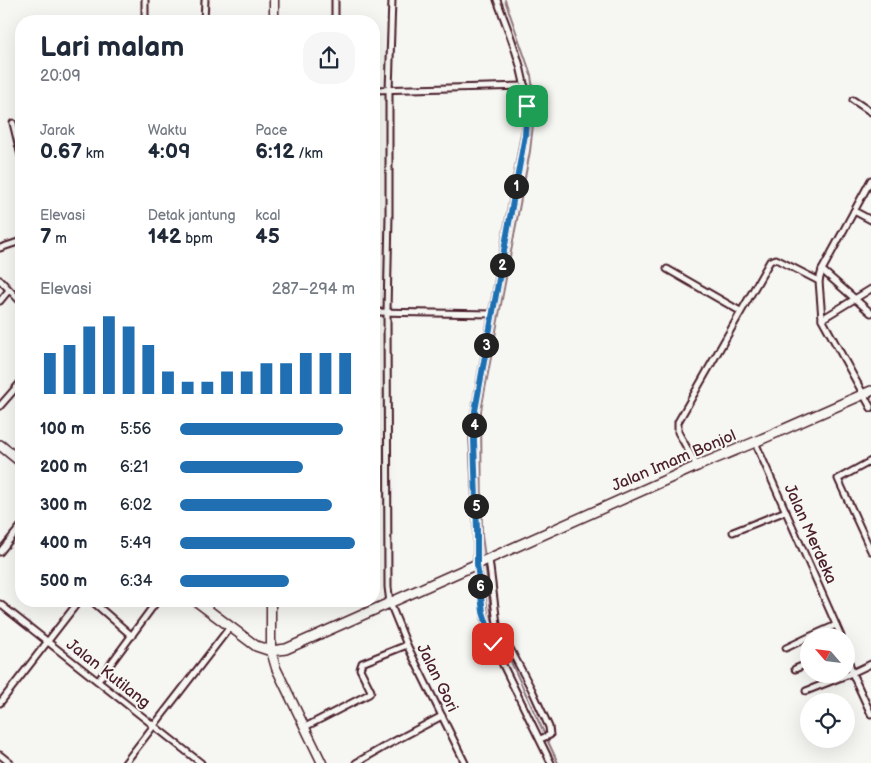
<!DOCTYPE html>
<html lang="id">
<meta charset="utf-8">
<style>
:root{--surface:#fff;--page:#f6f6f7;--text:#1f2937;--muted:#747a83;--accent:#1f6fb2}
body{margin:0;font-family:"Balsamiq Sans",sans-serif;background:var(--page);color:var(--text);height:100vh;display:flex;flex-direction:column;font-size:19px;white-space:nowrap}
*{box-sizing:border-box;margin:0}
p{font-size:16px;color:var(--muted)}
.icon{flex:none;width:28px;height:28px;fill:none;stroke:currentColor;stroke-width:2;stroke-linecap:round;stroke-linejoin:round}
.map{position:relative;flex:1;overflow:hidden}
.side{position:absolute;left:15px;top:15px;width:365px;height:592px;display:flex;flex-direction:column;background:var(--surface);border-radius:20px;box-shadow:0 5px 20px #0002}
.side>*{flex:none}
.needle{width:32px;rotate:298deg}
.fabs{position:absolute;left:800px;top:628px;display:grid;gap:10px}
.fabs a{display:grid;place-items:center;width:55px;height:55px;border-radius:50%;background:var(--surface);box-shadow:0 5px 20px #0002;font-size:25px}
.pin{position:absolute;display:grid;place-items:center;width:42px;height:42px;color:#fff;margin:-21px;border-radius:10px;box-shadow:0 2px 8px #0006}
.km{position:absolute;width:25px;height:25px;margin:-12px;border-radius:50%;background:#222;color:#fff;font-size:14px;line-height:25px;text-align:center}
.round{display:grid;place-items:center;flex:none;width:52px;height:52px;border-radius:20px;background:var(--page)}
.head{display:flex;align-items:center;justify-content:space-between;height:85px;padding:0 25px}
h1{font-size:28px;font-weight:800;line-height:38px}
.stats{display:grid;grid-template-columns:repeat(3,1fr);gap:8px;height:85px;padding:5px 25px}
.stats div{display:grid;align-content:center}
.stats b{font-size:21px;font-weight:800}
.stats small{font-size:14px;font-weight:400}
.stats p{font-size:14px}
.chart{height:140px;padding:10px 25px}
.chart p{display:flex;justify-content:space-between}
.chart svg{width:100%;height:90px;margin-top:5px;stroke:var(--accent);stroke-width:6}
ul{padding:0 25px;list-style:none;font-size:16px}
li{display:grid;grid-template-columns:80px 60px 1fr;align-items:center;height:38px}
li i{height:12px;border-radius:6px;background:var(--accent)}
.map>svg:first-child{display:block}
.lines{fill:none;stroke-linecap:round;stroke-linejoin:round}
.stream{stroke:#8e747a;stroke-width:2}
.street-casing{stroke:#4a1f2b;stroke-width:9}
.secondary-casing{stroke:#4a1f2b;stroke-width:11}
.primary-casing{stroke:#4a1f2b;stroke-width:12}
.street{stroke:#f6f6f2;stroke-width:5}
.secondary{stroke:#f6f6f2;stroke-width:8}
.primary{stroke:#f6f6f2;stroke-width:9}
.route-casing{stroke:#fff;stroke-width:10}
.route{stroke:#1f6fb2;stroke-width:6}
.labels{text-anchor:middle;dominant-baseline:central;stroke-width:4;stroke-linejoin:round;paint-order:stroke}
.street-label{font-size:16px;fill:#4a1f2b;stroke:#f6f6f2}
</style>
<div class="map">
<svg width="871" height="763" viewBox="0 0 871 763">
<rect width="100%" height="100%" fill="#f6f6f2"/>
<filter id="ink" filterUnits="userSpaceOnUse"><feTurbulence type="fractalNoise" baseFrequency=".02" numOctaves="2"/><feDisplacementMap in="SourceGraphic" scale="10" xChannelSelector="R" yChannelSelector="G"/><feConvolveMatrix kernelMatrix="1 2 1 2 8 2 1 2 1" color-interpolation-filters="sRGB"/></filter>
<g filter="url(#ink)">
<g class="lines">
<g class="stream">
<path d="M485 558 482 536 481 410 530 151 535 107 531 75 505 0"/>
<path d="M485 563 492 621 558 763"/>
</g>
<g class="street-casing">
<g id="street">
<path d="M145 0V21"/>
<path d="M392 0 389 90V215L387 311 388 587 390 603 407 645 465 763"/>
<path d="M497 0C512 41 528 76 527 121L475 411 473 439 477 530V564L485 619 488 632 503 665 551 763"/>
<path d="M204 21 205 0"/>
<path d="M335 21V0"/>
<path d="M374 90 525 86"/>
<path d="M853 100 871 112"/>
<path d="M13 123 21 156"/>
<path d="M871 180 822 270 819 281 822 319 871 408"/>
<path d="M854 211 871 220"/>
<path d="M0 248 21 241"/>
<path d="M667 269 740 311"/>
<path d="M822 270 871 313"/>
<path d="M0 280 21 302"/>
<path d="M0 301 9 290"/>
<path d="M374 312 493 314"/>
<path d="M822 319 871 289"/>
<path d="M0 406 21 382"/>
<path d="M755 442 841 636"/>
<path d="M871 461 838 479 871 551"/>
<path d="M697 466 678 432V422L770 261 776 259 819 281"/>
<path d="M733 532 786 511"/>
<path d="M0 552 21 526"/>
<path d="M489 559 497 624 532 690 549 727 550 735 540 739"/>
<path d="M92 601 132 636"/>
<path d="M0 604 201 763"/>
<path d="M811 636 836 625"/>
<path d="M786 648 809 637"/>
<path d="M846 650 852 673 871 714"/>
<path d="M795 669 809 663"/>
<path d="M98 681 157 601"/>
<path d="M806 691 852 673 871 664"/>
<path d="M0 703 79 601"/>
<path d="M305 727 369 694 371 691 360 669 362 663 407 645"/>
<path d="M0 755 10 763"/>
<path d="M125 763 230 627"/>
<path d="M356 763 389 744 442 716"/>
</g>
</g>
<g class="secondary-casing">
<g id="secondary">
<path d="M274 21V0"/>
<path d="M271 601V651L276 668 322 763"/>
</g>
</g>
<g class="primary-casing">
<g id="primary">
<path d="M0 445 21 462"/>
<path d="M196 601 256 646 271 651 286 649 697 466 755 442 871 391"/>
</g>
</g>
<use href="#street" class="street"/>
<use href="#secondary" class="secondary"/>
<use href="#primary" class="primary"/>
</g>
</g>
<g class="lines" filter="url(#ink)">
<g class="route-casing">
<path id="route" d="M493 644 483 612 477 564V530L474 440 475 411 525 135 527 106"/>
</g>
<use href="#route" class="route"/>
</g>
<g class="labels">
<g class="street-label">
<text transform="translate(674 461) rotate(-23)">Jalan Imam Bonjol</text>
<text transform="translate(810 534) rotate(66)">Jalan Merdeka</text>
<text transform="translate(108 674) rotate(38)">Jalan Kutilang</text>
<text transform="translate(437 678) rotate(64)">Jalan Gori</text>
</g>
</g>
</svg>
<div class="fabs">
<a><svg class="needle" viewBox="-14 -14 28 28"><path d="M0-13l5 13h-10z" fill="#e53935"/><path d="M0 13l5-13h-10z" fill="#747a83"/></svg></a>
<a><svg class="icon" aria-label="locate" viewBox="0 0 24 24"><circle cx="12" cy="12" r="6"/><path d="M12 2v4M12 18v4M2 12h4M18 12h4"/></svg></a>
</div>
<div class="pin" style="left:527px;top:106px;background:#1e9e55"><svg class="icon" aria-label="arrive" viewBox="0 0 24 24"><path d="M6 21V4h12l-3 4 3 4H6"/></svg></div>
<div class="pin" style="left:493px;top:644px;background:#d93025"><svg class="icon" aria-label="check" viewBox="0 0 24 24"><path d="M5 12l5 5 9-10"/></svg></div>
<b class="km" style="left:516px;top:186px">1</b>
<b class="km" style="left:502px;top:265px">2</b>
<b class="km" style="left:486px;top:345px">3</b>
<b class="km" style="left:474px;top:425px">4</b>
<b class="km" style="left:476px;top:506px">5</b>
<b class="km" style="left:480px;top:586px">6</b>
<section class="side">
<div class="head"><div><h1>Lari malam</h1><p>20:09</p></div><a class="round"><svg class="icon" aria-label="share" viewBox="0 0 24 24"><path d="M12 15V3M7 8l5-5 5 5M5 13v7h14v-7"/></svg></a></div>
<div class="stats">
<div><p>Jarak</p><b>0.67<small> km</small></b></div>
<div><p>Waktu</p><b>4:09</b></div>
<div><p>Pace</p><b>6:12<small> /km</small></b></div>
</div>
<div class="stats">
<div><p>Elevasi</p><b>7<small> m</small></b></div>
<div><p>Detak jantung</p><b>142<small> bpm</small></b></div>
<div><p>kcal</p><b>45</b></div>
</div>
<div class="chart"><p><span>Elevasi</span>287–294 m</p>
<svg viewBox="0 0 160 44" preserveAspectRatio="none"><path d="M5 44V24M15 44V20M25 44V11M35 44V6M45 44V11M55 44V20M65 44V33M75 44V38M85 44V38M95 44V33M105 44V33M115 44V29M125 44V29M135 44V24M145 44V24M155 44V24"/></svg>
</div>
<ul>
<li><b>100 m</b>5:56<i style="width:93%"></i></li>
<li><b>200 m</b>6:21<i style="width:70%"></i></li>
<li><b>300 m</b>6:02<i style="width:87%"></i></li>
<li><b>400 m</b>5:49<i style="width:100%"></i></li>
<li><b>500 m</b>6:34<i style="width:62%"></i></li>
</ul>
</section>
</div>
